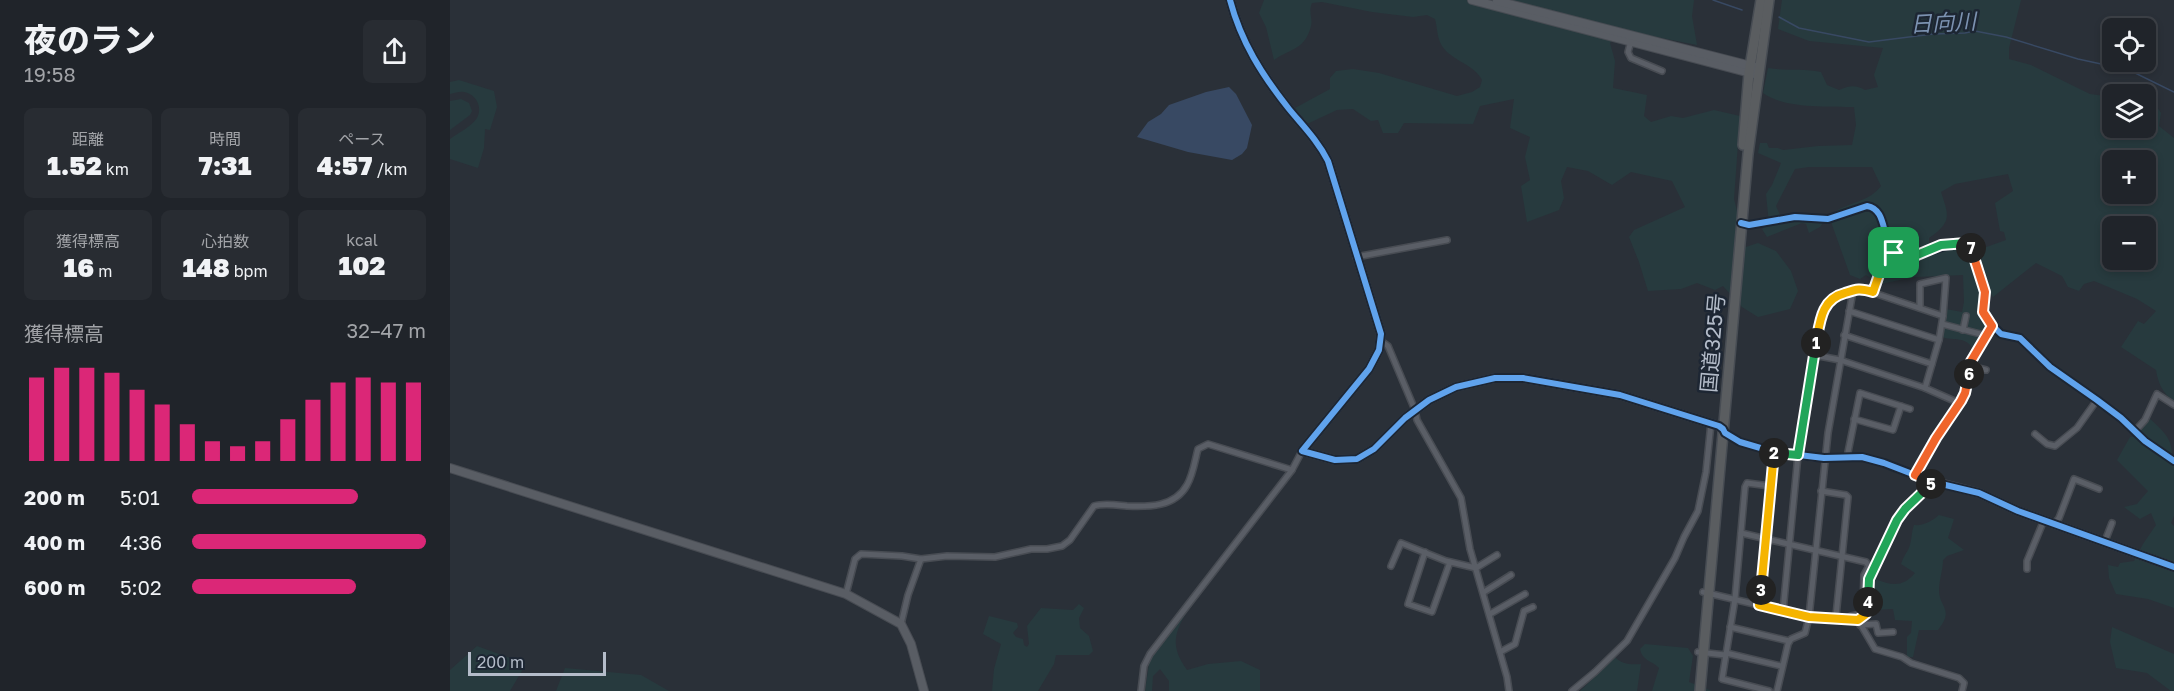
<!DOCTYPE html>
<html lang="ja">
<meta charset="utf-8">
<style>
:root{--surface:#20242a;--page:#282c32;--text:#f1f3f6;--muted:#a2a4a8;--line:#3d4147;--accent:#db2777}
body{margin:0;font-family:"Golos Text","Noto Sans JP",sans-serif;background:var(--page);color:var(--text);height:100vh;display:flex;flex-direction:column;font-size:22px;white-space:nowrap}
*{box-sizing:border-box;margin:0}
p{font-size:20px;color:var(--muted)}
.icon{flex:none;width:33px;height:33px;fill:none;stroke:currentColor;stroke-width:2;stroke-linecap:round;stroke-linejoin:round}
.map{position:relative;flex:1;overflow:hidden}
.sheet{display:flex;flex-direction:column;background:var(--surface);width:450px}
.sheet>*{flex:none}
.fabs{position:absolute;left:1652px;top:18px;display:grid;gap:12px}
.fabs a{display:grid;place-items:center;width:54px;height:54px;border-radius:9px;background:var(--surface);box-shadow:0 3px 9px #0003,0 0 0 2px var(--line);font-size:30px}
.scale{position:absolute;left:18px;bottom:15px;width:138px;box-sizing:border-box;padding-left:6px;border:3px solid #b4bcc9;border-top:0;font-size:16px;line-height:21px;white-space:nowrap;color:#b4bcc9;-webkit-text-stroke:4px #1d2633;paint-order:stroke}
.pin{position:absolute;display:grid;place-items:center;width:51px;height:51px;color:#fff;margin:-26px;border-radius:12px;box-shadow:0 3px 9px #0006}
.km{position:absolute;width:30px;height:30px;margin:-15px;border-radius:50%;background:#222;color:#fff;font-size:16px;line-height:30px;text-align:center}
.round{display:grid;place-items:center;flex:none;width:63px;height:63px;border-radius:9px;background:var(--page)}
.summary{display:flex;align-items:center;justify-content:space-between;height:102px;padding:0 24px}
h1{font-size:33px;font-weight:800;line-height:45px}
.figures{display:grid;grid-template-columns:repeat(3,1fr);gap:9px;height:102px;padding:6px 24px}
.figures div{display:grid;align-content:center;border-radius:9px;background:var(--page);text-align:center}
.figures b{font-size:26px;font-weight:800}
.figures small{font-size:16px;font-weight:400}
.figures p{font-size:16px}
.chart{height:168px;padding:12px 24px}
.chart p{display:flex;justify-content:space-between}
.chart svg{width:100%;height:108px;margin-top:6px;stroke:var(--accent);stroke-width:6}
ul{padding:0 24px;list-style:none;font-size:20px}
li{display:grid;grid-template-columns:96px 72px 1fr;align-items:center;height:45px}
li i{height:15px;border-radius:8px;background:var(--accent)}
main{display:flex;flex:1;min-height:0}
.map>svg:first-child{display:block}
.green{fill:#273a3e;fill-rule:evenodd}
.water{fill:#384963}
.lines{fill:none;stroke-linecap:round;stroke-linejoin:round}
.stream{stroke:#384963;stroke-width:1.5}
.street-casing{stroke:#484c53;stroke-width:8}
.secondary-casing{stroke:#484c53;stroke-width:10}
.highway-casing{stroke:#474c53;stroke-width:12}
.street{stroke:#5a5e66;stroke-width:5}
.secondary{stroke:#595d64;stroke-width:8}
.highway{stroke:#5a5d60;stroke-width:9}
.cycleway-casing{stroke:#1d2633;stroke-width:10}
.cycleway{stroke:#60a3ed;stroke-width:6}
.split-1-casing{stroke:#fff;stroke-width:12}
.split-2-casing{stroke:#fff;stroke-width:12}
.split-3-casing{stroke:#fff;stroke-width:12}
.split-4-casing{stroke:#fff;stroke-width:12}
.split-5-casing{stroke:#fff;stroke-width:12}
.split-6-casing{stroke:#fff;stroke-width:12}
.split-7-casing{stroke:#fff;stroke-width:12}
.split-8-casing{stroke:#fff;stroke-width:12}
.split-1{stroke:#f5b400;stroke-width:8}
.split-2{stroke:#22a559;stroke-width:8}
.split-3{stroke:#f5b400;stroke-width:8}
.split-4{stroke:#f5b400;stroke-width:8}
.split-5{stroke:#22a559;stroke-width:8}
.split-6{stroke:#f0652b;stroke-width:8}
.split-7{stroke:#f0652b;stroke-width:8}
.split-8{stroke:#22a559;stroke-width:8}
.labels{text-anchor:middle;dominant-baseline:central;stroke-width:5;stroke-linejoin:round;paint-order:stroke}
.street-label{font-size:21px;fill:#b4bcc9;stroke:#1d2633}
.water-label{font-size:22px;font-style:italic;fill:#7c92b1;stroke:#1d2633}
</style>
<main>
<section class="sheet">
<div class="summary"><div><h1>夜のラン</h1><p>19:58</p></div><a class="round"><svg class="icon" aria-label="share" viewBox="0 0 24 24"><path d="M12 15V3M7 8l5-5 5 5M5 13v7h14v-7"/></svg></a></div>
<div class="figures">
<div><p>距離</p><b>1.52<small> km</small></b></div>
<div><p>時間</p><b>7:31</b></div>
<div><p>ペース</p><b>4:57<small> /km</small></b></div>
</div>
<div class="figures">
<div><p>獲得標高</p><b>16<small> m</small></b></div>
<div><p>心拍数</p><b>148<small> bpm</small></b></div>
<div><p>kcal</p><b>102</b></div>
</div>
<div class="chart"><p><span>獲得標高</span>32–47 m</p>
<svg viewBox="0 0 160 44" preserveAspectRatio="none"><path d="M5 44V10M15 44V6M25 44V6M35 44V8M45 44V15M55 44V21M65 44V29M75 44V36M85 44V38M95 44V36M105 44V27M115 44V19M125 44V12M135 44V10M145 44V12M155 44V12"/></svg>
</div>
<ul>
<li><b>200 m</b>5:01<i style="width:71%"></i></li>
<li><b>400 m</b>4:36<i style="width:100%"></i></li>
<li><b>600 m</b>5:02<i style="width:70%"></i></li>
</ul>
</section>
<div class="map">
<svg width="1724" height="691" viewBox="0 0 1724 691">
<rect width="100%" height="100%" fill="#2a3038"/>
<g class="green">
<path d="M814 0H1244L1242 16 1247 45 1171 30 1160 43 1165 61 1163 88 1197 95 1194 116 1201 122 1221 116 1233 118 1264 110 1290 116 1284 199 1296 247 1308 243 1326 251 1341 271 1348 291 1340 309 1308 317 1292 307 1273 286 1265 290 1247 283 1231 289 1198 291 1189 262 1179 237 1184 230 1235 207 1222 181 1181 172 1162 185 1138 171 1117 167 1111 181 1114 198 1109 210 1077 222 1071 186 1080 180 1075 157 1080 137 1060 128 1064 99 1030 106 1023 124 954 123 948 133H933L928 120 921 121 903 109 887 110 857 124 845 108 880 89V78L886 71 903 69 929 73 1007 96 1022 92 1030 87 1032 80C1024 63 997 60 990 42 987 35 987 26 985 19L977 15 963 17 922 12 872 2 862 3C858 12 863 18 861 26 855 50 841 48 824 60L816 27 809 13Z"/>
<path d="M1332 0H1571L1559 48V59L1581 65 1640 94 1662 97V128H1695V94H1676L1681 87 1694 86 1711 113 1709 126 1724 138V401C1713 394 1708 383 1706 370L1671 347 1688 321 1694 324 1706 311 1687 299 1644 281 1634 284 1629 291 1618 287 1612 276 1586 263 1543 297 1537 288 1528 250 1556 240 1554 232 1550 231 1545 203 1563 191 1558 174 1505 184 1491 192C1499 216 1502 222 1479 238V249L1512 245 1523 255 1530 289 1528 311 1538 328 1530 345 1523 349C1516 336 1504 341 1492 337L1496 309 1512 312 1514 302 1513 275 1465 277 1430 284 1416 275 1410 279 1400 275 1381 222 1383 213C1399 202 1419 202 1431 186L1422 167H1359L1345 169 1326 206 1331 217 1375 220 1370 227 1359 233 1356 224 1352 223 1317 237 1312 229 1319 224 1316 194 1322 185 1331 163 1308 153 1310 143H1317L1319 148H1328L1333 150 1368 146 1402 145 1406 125 1404 107C1377 106 1335 109 1313 93L1318 68C1336 71 1353 68 1371 72L1377 85 1389 90C1399 86 1405 84 1415 90L1428 87 1424 75 1433 48 1359 41 1328 29ZM1662 160H1695V194H1662ZM1662 226H1695V260H1662Z"/>
<path d="M9 80 44 91 47 107 40 130 35 129 34 148 28 168 0 159V139C8 133 21 127 27 118 33 107 26 94 14 92 10 91 5 93 0 94V82Z"/>
<path d="M11 99 19 103 22 111 20 115 0 130V101Z"/>
<path d="M1700 419C1716 433 1724 441 1722 463L1724 464V516L1721 523 1724 526V608L1698 599 1666 594 1659 578 1658 565 1668 567 1670 563 1684 561 1693 544 1706 525 1701 513 1690 519 1674 507 1687 504 1698 491 1667 460 1680 437 1686 436Z"/>
<path d="M1489 515 1504 519 1498 538 1514 550 1497 556 1493 560C1493 570 1489 580 1489 590 1489 608 1505 609 1488 630H1469L1463 657H1457V637L1461 633 1462 621 1445 620 1443 609 1420 610 1421 582 1425 579C1443 586 1453 587 1465 573L1451 564C1453 558 1455 555 1458 550 1462 543 1461 533 1464 525 1474 526 1482 521 1489 515Z"/>
<path d="M629 604 634 608 629 618 630 628 639 636 643 651 639 655H606L604 664 588 691H542L544 669 551 644 533 634 539 616 567 623 568 627 563 633 566 637 573 639 574 645 577 647 579 644 577 626 591 608 623 610Z"/>
<path d="M736 608 738 610C724 633 720 646 737 670L758 664 791 661 810 670V691H719V681L710 669 703 676 702 691H695L700 657Z"/>
<path d="M1662 627 1724 654V691H1721L1697 673 1666 668 1660 642Z"/>
<path d="M1195 644 1238 648 1243 656 1239 682 1262 691H1202L1209 668C1202 660 1193 662 1190 649Z"/>
<path d="M27 646 76 664 60 691H0V670Z"/>
<path d="M1165 657C1171 664 1181 665 1191 664L1187 691H1130Z"/>
<path d="M115 668 191 675 219 691H106Z"/>
</g>
<path class="water" d="M779 87 786 94 802 125 797 148 792 154 782 160 738 152 687 137 698 122 711 114 719 105 756 92Z"/>
<g class="lines">
<g class="stream">
<path d="M1263 0 1292 10"/>
<path d="M1329 17 1349 28 1419 42 1483 34 1515 33 1525 31 1556 37 1628 59 1679 70 1724 92"/>
</g>
<g class="street-casing">
<g id="street">
<path d="M1181 41 1178 52 1181 58 1212 71"/>
<path d="M1291 223 1299 225 1345 217 1378 219 1417 206C1441 210 1428 249 1452 256 1465 260 1495 242 1516 243L1522 250 1531 275 1535 292 1533 312 1536 319 1551 334 1570 338 1600 367 1647 400 1671 418 1695 441 1724 461"/>
<path d="M906 257 997 240"/>
<path d="M1423 292 1431 269 1444 253"/>
<path d="M1470 308V284L1496 278 1493 316"/>
<path d="M1399 311 1489 340"/>
<path d="M1492 324 1538 336"/>
<path d="M1513 330 1516 316"/>
<path d="M1394 335 1482 364"/>
<path d="M931 341 938 346 965 410 967 420 1011 498 1020 549 1057 677 1059 691"/>
<path d="M1520 366 1536 370"/>
<path d="M1475 388 1509 403"/>
<path d="M1404 419 1443 430 1451 406"/>
<path d="M1685 431 1695 420 1707 394 1724 405"/>
<path d="M1275 433C1297 449 1346 457 1373 458 1387 459 1401 455 1415 458 1440 463 1461 477 1485 482"/>
<path d="M1585 434 1597 444 1605 446 1627 428 1647 400"/>
<path d="M1397 457 1410 393 1460 409"/>
<path d="M1465 475 1486 438 1515 393 1520 363 1542 326"/>
<path d="M1371 491 1396 495 1398 497 1386 616"/>
<path d="M1604 524 1609 518 1624 479 1649 489"/>
<path d="M1291 533 1416 562 1419 566 1414 575 1413 610 1411 614 1401 616"/>
<path d="M1655 541 1662 523"/>
<path d="M975 552 958 604 982 612 1000 562"/>
<path d="M941 566 951 543 996 561 1026 568 1047 555"/>
<path d="M1577 569V561L1594 520"/>
<path d="M1034 592 1061 575"/>
<path d="M1253 592 1359 617 1408 620 1413 617 1418 609 1419 579 1447 520 1455 509 1483 482"/>
<path d="M396 594 405 559 411 554 452 556 471 559 497 556 545 557 581 549H597L612 546 620 540 644 506C654 503 666 505 677 506 699 507 725 507 737 485 743 475 745 460 748 449L758 444 842 470"/>
<path d="M1309 605 1320 486"/>
<path d="M1333 611 1348 455 1371 319 1376 304 1387 295 1409 288 1493 316 1489 340 1475 388 1390 360 1364 355"/>
<path d="M1040 614 1075 594"/>
<path d="M1408 620 1425 649 1452 657 1461 663 1509 678 1514 683 1512 691"/>
<path d="M451 624 458 595 471 559"/>
<path d="M1410 625 1426 624 1428 633 1443 632"/>
<path d="M1280 627 1339 641"/>
<path d="M1050 652 1065 644 1074 611 1083 607"/>
<path d="M1248 652 1275 655"/>
<path d="M1276 653 1331 666"/>
<path d="M691 691 694 666 700 654 842 470 852 451"/>
<path d="M1122 691 1145 672 1177 641 1225 558 1234 537 1248 511 1256 472 1261 423"/>
<path d="M1319 691 1272 679 1285 599 1295 487 1297 483 1320 486 1324 452"/>
<path d="M1327 691 1338 644 1341 639 1355 633 1359 617 1378 433 1403 291"/>
</g>
</g>
<g class="secondary-casing">
<g id="secondary">
<path d="M780 0C791 42 812 75 839 109 853 126 868 141 878 161L931 334 929 350 919 369 852 451 885 460 907 459 924 449 955 418 979 400 1006 387 1045 378H1073L1170 395 1269 426 1274 431"/>
<path d="M1022 0 1304 74"/>
<path d="M1047 1 1305 67"/>
<path d="M0 468 396 594 451 624 461 644 474 691"/>
<path d="M1490 483 1529 493 1568 511 1724 567"/>
</g>
</g>
<g class="highway-casing">
<g id="highway">
<path d="M1293 145 1299 73 1311 0"/>
<path d="M1250 691 1298 154 1319 0"/>
</g>
</g>
<use href="#street" class="street"/>
<use href="#secondary" class="secondary"/>
<use href="#highway" class="highway"/>
<g class="cycleway-casing">
<g id="cycleway">
<path d="M780 0C791 42 812 75 839 109 853 126 868 141 878 161L931 334 929 350 919 369 852 451 885 460 907 459 924 449 955 418 979 400 1006 387 1045 378H1073L1170 395 1269 426 1273 429 1275 433 1290 442 1324 452 1374 458 1412 457 1434 463 1483 482 1529 493 1568 511 1724 567"/>
<path d="M1291 223 1299 225 1345 217 1378 219 1417 206C1441 210 1428 249 1452 256 1465 260 1495 242 1516 243L1522 250 1531 275 1535 292 1533 312 1536 319 1551 334 1570 338 1600 367 1647 400 1671 418 1695 441 1724 461"/>
</g>
</g>
<use href="#cycleway" class="cycleway"/>
</g>
<g class="lines">
<g class="split-1-casing">
<path id="split-1" d="M1366 343C1370 322 1371 299 1395 293 1407 289 1410 288 1423 292L1431 269 1444 253"/>
</g>
<g class="split-2-casing">
<path id="split-2" d="M1324 453 1348 455 1366 343"/>
</g>
<g class="split-3-casing">
<path id="split-3" d="M1311 590 1324 453"/>
</g>
<g class="split-4-casing">
<path id="split-4" d="M1311 590 1309 605 1359 617 1408 620 1416 614 1418 602"/>
</g>
<g class="split-5-casing">
<path id="split-5" d="M1418 602 1419 579 1447 520 1455 509 1481 484"/>
</g>
<g class="split-6-casing">
<path id="split-6" d="M1481 484 1483 482 1465 475 1486 438 1511 401 1515 393 1519 374"/>
</g>
<g class="split-7-casing">
<path id="split-7" d="M1519 374 1520 363 1542 326 1533 312 1535 292 1521 248"/>
</g>
<g class="split-8-casing">
<path id="split-8" d="M1444 253 1460 258 1491 245 1516 243 1521 248"/>
</g>
<use href="#split-1" class="split-1"/>
<use href="#split-2" class="split-2"/>
<use href="#split-3" class="split-3"/>
<use href="#split-4" class="split-4"/>
<use href="#split-5" class="split-5"/>
<use href="#split-6" class="split-6"/>
<use href="#split-7" class="split-7"/>
<use href="#split-8" class="split-8"/>
</g>
<g class="labels">
<g class="street-label">
<text transform="translate(1262 343) rotate(-85)">国道325号</text>
</g>
<g class="water-label">
<text transform="translate(1493 22) rotate(-3)">日向川</text>
</g>
</g>
</svg>
<div class="fabs">
<a><svg class="icon" aria-label="locate" viewBox="0 0 24 24"><circle cx="12" cy="12" r="6"/><path d="M12 2v4M12 18v4M2 12h4M18 12h4"/></svg></a>
<a><svg class="icon" aria-label="layers" viewBox="0 0 24 24"><path d="M12 4l9 5-9 5-9-5zM3 14l9 5 9-5"/></svg></a>
<a>+</a>
<a>−</a>
</div>
<div class="scale">200 m</div>
<div class="pin" style="left:1444px;top:253px;background:#1e9e55"><svg class="icon" aria-label="arrive" viewBox="0 0 24 24"><path d="M6 21V4h12l-3 4 3 4H6"/></svg></div>
<b class="km" style="left:1366px;top:343px">1</b>
<b class="km" style="left:1324px;top:453px">2</b>
<b class="km" style="left:1311px;top:590px">3</b>
<b class="km" style="left:1418px;top:602px">4</b>
<b class="km" style="left:1481px;top:484px">5</b>
<b class="km" style="left:1519px;top:374px">6</b>
<b class="km" style="left:1521px;top:248px">7</b>
</div>
</main>
